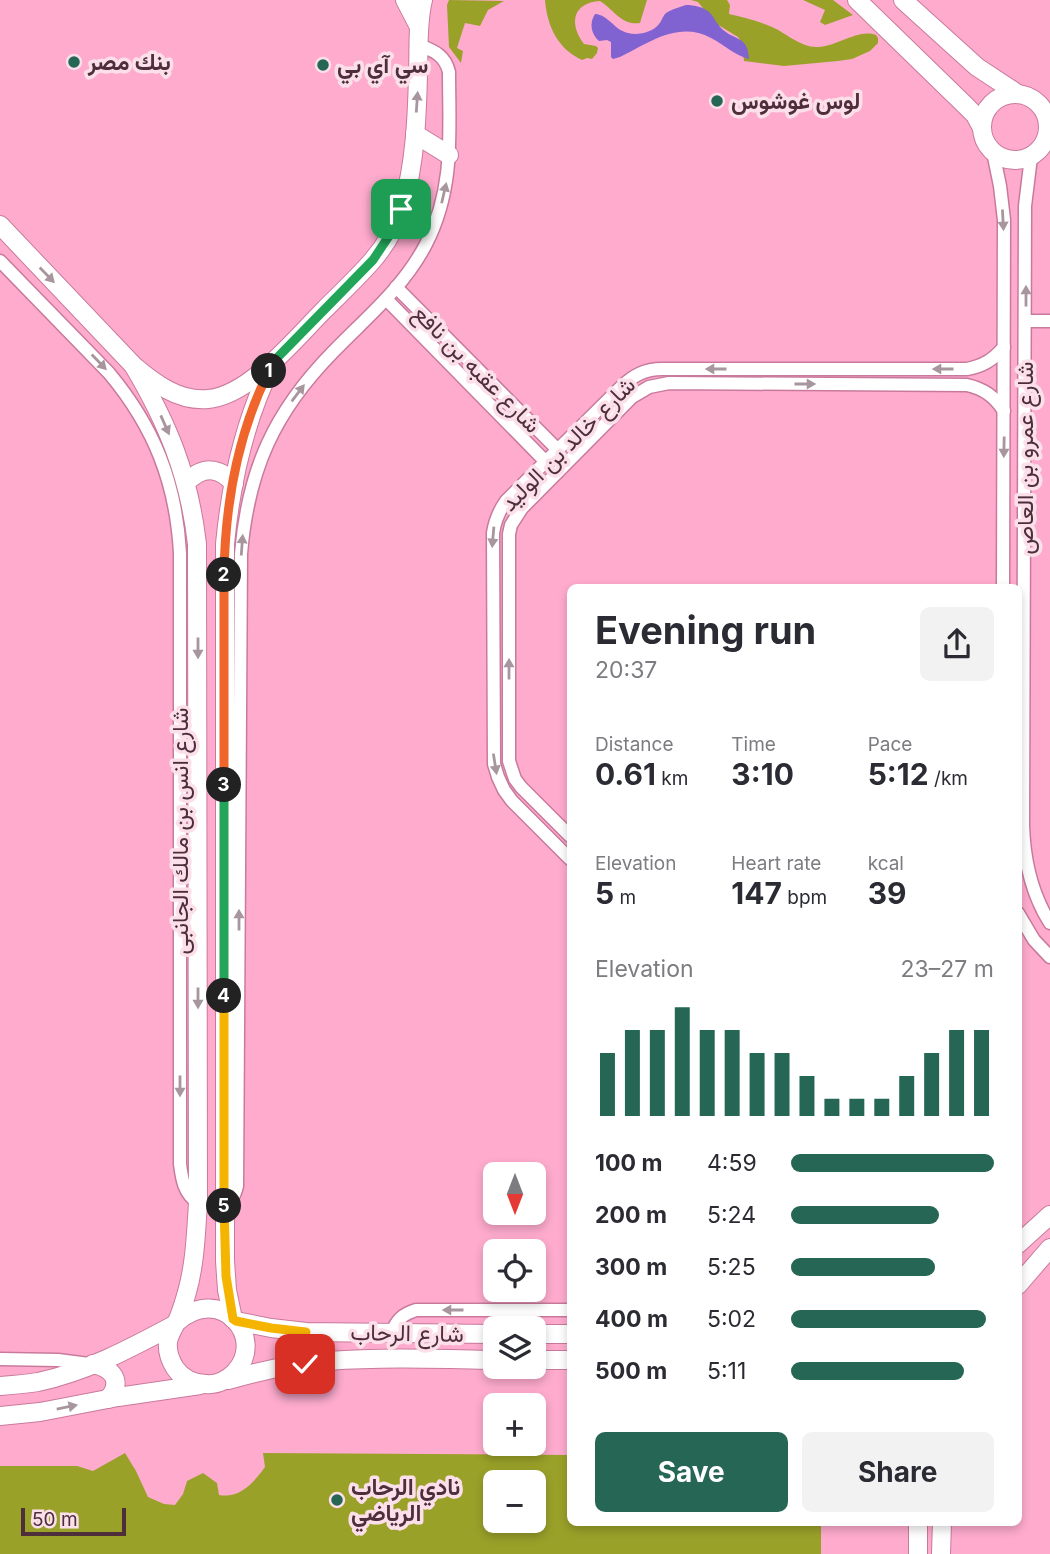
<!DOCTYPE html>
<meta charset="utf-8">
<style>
:root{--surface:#fff;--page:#f2f2f3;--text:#2b2b33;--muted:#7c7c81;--accent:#256655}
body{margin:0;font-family:Inter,Vazirmatn,sans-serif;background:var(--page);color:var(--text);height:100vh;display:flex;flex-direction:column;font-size:26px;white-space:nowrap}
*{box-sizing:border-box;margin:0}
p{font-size:23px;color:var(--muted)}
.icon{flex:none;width:38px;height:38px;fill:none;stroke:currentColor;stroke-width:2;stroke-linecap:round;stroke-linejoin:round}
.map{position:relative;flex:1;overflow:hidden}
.drawer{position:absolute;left:567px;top:584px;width:455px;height:942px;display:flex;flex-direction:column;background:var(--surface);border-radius:10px;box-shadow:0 4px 10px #0003}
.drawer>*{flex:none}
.needle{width:46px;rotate:180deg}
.tools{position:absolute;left:483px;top:1162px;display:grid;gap:14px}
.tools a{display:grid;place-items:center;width:63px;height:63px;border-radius:10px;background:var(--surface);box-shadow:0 4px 10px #0003;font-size:35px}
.scale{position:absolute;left:21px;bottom:18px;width:105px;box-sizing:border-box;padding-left:7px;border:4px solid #4f2e3c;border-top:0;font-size:19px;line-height:24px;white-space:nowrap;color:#4f2e3c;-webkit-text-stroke:5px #fbe0ea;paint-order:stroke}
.pin{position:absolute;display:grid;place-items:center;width:60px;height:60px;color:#fff;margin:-30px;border-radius:14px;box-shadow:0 4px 10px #0006}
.km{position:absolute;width:35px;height:35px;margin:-18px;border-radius:50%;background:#222;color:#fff;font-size:19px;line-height:35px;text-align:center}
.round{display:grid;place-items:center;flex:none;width:74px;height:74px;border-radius:10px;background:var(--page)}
.headline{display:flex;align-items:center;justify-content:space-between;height:119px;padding:0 28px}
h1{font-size:38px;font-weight:700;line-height:52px}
.figures{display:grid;grid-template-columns:repeat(3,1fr);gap:10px;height:119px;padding:7px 28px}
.figures div{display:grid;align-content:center}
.figures b{font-size:30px;font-weight:700}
.figures small{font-size:19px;font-weight:400}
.figures p{font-size:19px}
.chart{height:196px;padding:14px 28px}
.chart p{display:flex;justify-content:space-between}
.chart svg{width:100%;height:126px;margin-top:7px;stroke:var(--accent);stroke-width:6}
.action{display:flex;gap:14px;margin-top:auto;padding:14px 28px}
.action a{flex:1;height:80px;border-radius:10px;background:var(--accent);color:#fff;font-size:28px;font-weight:700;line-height:80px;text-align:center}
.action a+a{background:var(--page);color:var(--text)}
ul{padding:0 28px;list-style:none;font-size:23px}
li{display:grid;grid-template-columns:112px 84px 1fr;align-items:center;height:52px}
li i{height:18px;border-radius:9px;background:var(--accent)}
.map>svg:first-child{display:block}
.grass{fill:#9aa129;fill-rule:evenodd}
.water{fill:#8062d1}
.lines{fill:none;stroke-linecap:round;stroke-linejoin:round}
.street-casing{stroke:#c97a9c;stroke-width:15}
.secondary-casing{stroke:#c97a9c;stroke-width:20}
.street{stroke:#fff;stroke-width:12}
.secondary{stroke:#fff;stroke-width:18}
.oneway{fill:#a7969e}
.split-1-casing{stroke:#fff;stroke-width:14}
.split-2-casing{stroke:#fff;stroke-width:14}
.split-3-casing{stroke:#fff;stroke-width:14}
.split-4-casing{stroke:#fff;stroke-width:14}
.split-5-casing{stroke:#fff;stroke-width:14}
.split-6-casing{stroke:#fff;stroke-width:14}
.split-1{stroke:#22a559;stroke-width:9}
.split-2{stroke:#f0652b;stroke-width:9}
.split-3{stroke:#f0652b;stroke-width:9}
.split-4{stroke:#22a559;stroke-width:9}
.split-5{stroke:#f5b400;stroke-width:9}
.split-6{stroke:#f5b400;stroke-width:9}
.poi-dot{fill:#256655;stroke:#fbe0ea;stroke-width:2.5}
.labels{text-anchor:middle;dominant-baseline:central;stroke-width:7;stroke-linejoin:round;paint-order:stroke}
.poi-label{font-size:23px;font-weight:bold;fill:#4f2e3c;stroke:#fbe0ea;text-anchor:start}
.street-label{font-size:23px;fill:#4f2e3c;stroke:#fbe0ea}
</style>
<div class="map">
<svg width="1050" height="1554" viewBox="0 0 1050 1554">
<rect width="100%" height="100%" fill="#feabce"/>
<g class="grass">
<path d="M449 0 504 1 488 10 480 26 465 23 457 48 463 51 461 63 449 47 447 5Z"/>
<path d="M545 0H647L640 23C622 26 613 9 600 1 572 3 569 24 584 44L596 46 598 48 597 53 592 59 587 58 582 60C558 49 547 26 545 0Z"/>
<path d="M691 0H727L730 5 729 14C743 17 758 21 772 27 786 33 800 47 817 47 836 47 859 28 876 35L878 38V43L870 51 852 59 838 61 784 66 744 61 742 43 738 37 715 23 698 2Z"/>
<path d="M803 0H833L853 15 825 25 820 22 825 10Z"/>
<path d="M125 1453 136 1471 148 1497 164 1504 175 1505 183 1494 187 1481 203 1473 217 1483 219 1495C240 1499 254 1482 265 1467L263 1453 570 1455V1522L821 1523V1554H0V1466H77L93 1471ZM534 1482V1521H495V1482Z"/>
</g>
<path class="water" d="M686 5C694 5 705 7 711 14 715 19 717 24 721 28 734 41 748 35 749 59 734 55 725 45 711 38 679 20 648 43 620 57L613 59 611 57V42L607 40 599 41C591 34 589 23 595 14 609 15 614 30 628 33 638 36 653 32 659 24 661 22 663 16 665 14 669 10 680 7 686 5Z"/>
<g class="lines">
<g class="street-casing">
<g id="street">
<path d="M993 152 1000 186 1004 220 1003 588"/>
<path d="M1031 157 1025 206 1023 825C1024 860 1031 893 1050 923"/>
<path d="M0 261 109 373C154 427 176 482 180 553V1164C182 1180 184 1193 198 1203"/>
<path d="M396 287 558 450"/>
<path d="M386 299 546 462"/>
<path d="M1026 321H1050"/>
<path d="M570 836 521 787 515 779 509 761V534L511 525 522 508 632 397 649 387 669 383 967 385C984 389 994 396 1004 411"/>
<path d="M570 859 512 801 504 790 498 777 494 764 493 533C495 520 499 511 506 501L621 387C634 375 645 369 662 369H967C983 366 993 360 1004 347"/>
<path d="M1018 913 1034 940 1050 957"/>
<path d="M224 1203C233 1200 235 1194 237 1186L241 554C248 470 274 412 333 352 366 318 404 287 426 244 455 188 449 132 449 72 445 55 434 51 419 45"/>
<path d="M392 1333C396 1320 403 1314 416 1310H570"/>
<path d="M0 1359 58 1360 89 1364"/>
</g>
</g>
<g class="secondary-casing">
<g id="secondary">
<path d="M405 0 419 27"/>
<path d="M857 0 966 106 975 115 982 128"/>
<path d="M903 0 977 67 1018 94"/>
<circle cx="1015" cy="127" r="33"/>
<path d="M415 134 449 155"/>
<path d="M0 225 133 365C154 383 179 402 208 399 249 396 296 338 324 310 340 294 357 278 372 261 385 246 397 225 403 205 415 163 417 118 418 74 419 50 417 24 423 0"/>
<path d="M133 365C168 424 189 475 197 544L198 1203C196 1233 195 1264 187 1292 184 1302 181 1314 176 1323 173 1329 169 1335 168 1342 167 1351 170 1360 175 1368 182 1378 193 1384 206 1384 217 1385 227 1380 235 1372 267 1338 221 1283 177 1322"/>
<path d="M186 483C202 466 219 466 234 484"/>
<path d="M1018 1244 1050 1215"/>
<path d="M1018 1285 1050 1248"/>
<path d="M233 1319 227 1290 225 1261V544C231 481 245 418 274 361"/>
<path d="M236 1321 271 1328 306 1332 495 1334"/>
<path d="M534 1334H570"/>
<path d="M534 1360H570"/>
<path d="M93 1364C112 1368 124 1381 108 1399"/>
<path d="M305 1364C296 1353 296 1342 306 1332"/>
<path d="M228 1380C260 1371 294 1363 328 1361 384 1357 440 1359 495 1360"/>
<path d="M0 1386C13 1385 26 1384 38 1382 86 1372 131 1348 174 1325"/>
<path d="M0 1416 40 1412 118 1397 200 1385"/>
<path d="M918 1554V1522"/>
<path d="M941 1554 942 1522"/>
</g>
</g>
<use href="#street" class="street"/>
<use href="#secondary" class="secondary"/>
</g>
<defs><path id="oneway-solid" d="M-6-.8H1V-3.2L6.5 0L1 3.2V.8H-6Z" transform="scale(1.75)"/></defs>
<g class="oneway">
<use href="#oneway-solid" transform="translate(417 102) rotate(-86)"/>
<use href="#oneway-solid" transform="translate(444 193) rotate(-77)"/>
<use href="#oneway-solid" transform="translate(1003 220) rotate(87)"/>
<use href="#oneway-solid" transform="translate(47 275) rotate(46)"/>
<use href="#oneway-solid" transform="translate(1026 296) rotate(-90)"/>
<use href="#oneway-solid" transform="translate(99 362) rotate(46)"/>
<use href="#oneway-solid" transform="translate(716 369) rotate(-180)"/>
<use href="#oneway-solid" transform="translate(943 369) rotate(-180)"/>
<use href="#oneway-solid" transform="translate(805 384)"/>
<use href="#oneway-solid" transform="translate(298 393) rotate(-53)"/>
<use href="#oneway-solid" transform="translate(165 425) rotate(66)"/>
<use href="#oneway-solid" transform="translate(1004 447) rotate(91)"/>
<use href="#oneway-solid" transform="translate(493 537) rotate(95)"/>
<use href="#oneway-solid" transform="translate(242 545) rotate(-86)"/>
<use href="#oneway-solid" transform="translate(198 648) rotate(90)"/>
<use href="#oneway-solid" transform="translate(509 669) rotate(-90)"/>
<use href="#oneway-solid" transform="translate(495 764) rotate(81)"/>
<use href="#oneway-solid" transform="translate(239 920) rotate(-90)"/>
<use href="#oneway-solid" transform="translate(198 998) rotate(90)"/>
<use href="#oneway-solid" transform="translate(180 1086) rotate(90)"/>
<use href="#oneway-solid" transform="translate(453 1310) rotate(-180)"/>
<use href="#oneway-solid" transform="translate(67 1407) rotate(-11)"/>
</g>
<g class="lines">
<g class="split-1-casing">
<path id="split-1" d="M269 371 274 361 373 260 389 236 401 209"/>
</g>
<g class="split-2-casing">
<path id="split-2" d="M224 575C225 506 238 433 269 371"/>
</g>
<g class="split-3-casing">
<path id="split-3" d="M224 785V575"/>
</g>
<g class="split-4-casing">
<path id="split-4" d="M224 785V996"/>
</g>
<g class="split-5-casing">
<path id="split-5" d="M224 996V1206"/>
</g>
<g class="split-6-casing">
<path id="split-6" d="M224 1206 226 1276 233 1319 236 1321 271 1328 306 1332C296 1342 296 1353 305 1364"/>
</g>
<use href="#split-1" class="split-1"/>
<use href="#split-2" class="split-2"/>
<use href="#split-3" class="split-3"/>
<use href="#split-4" class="split-4"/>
<use href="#split-5" class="split-5"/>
<use href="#split-6" class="split-6"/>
</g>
<g class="poi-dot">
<circle cx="74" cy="62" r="7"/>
<circle cx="323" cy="65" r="7"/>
<circle cx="717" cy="101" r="7"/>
<circle cx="337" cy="1500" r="7"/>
</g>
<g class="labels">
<g class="poi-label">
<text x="88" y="62">بنك مصر</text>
<text x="337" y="65">سي آي بي</text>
<text x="731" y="101">لوس غوشوس</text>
<text x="351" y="1487">نادي الرحاب<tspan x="351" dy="26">الرياضي</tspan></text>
</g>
<g class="street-label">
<text transform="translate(477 369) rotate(45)">شارع عقبه بن نافع</text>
<text transform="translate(568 444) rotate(-45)">شارع خالد بن الوليد</text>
<text transform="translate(1025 458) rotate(-90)">شارع عمرو بن العاص</text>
<text transform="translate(180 831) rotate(-90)">شارع انس بن مالك الجانبى</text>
<text transform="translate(407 1333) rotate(1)">شارع الرحاب</text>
</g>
</g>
</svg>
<div class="tools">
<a><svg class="needle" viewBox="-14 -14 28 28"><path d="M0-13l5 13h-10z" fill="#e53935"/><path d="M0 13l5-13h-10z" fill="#7c7c81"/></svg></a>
<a><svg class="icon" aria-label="locate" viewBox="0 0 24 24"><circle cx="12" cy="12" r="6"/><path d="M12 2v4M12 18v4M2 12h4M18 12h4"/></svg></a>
<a><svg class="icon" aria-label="layers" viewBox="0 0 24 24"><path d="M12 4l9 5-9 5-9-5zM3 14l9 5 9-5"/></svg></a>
<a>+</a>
<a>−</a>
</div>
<div class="scale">50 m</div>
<div class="pin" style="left:401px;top:209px;background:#1e9e55"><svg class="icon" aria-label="arrive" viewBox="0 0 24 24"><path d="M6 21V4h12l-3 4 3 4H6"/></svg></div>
<div class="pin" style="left:305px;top:1364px;background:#d93025"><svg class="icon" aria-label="check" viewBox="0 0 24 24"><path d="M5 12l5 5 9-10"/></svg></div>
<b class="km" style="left:269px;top:371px">1</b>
<b class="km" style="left:224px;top:575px">2</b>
<b class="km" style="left:224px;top:785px">3</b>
<b class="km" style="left:224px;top:996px">4</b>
<b class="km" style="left:224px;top:1206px">5</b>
<section class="drawer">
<div class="headline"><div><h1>Evening run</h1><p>20:37</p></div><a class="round"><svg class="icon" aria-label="share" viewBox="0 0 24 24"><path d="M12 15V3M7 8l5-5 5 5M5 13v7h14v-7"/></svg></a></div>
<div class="figures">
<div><p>Distance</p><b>0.61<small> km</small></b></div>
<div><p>Time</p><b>3:10</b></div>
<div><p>Pace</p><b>5:12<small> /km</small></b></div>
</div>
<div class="figures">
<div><p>Elevation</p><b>5<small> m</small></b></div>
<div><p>Heart rate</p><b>147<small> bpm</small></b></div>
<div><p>kcal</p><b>39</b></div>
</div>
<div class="chart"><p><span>Elevation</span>23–27 m</p>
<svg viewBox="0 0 160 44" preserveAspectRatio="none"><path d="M5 44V22M15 44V14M25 44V14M35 44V6M45 44V14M55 44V14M65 44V22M75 44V22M85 44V30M95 44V38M105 44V38M115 44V38M125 44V30M135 44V22M145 44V14M155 44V14"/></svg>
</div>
<ul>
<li><b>100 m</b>4:59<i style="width:100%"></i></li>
<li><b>200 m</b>5:24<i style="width:73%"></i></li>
<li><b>300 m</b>5:25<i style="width:71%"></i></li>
<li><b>400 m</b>5:02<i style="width:96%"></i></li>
<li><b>500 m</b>5:11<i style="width:85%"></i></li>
</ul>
<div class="action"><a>Save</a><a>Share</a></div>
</section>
</div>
